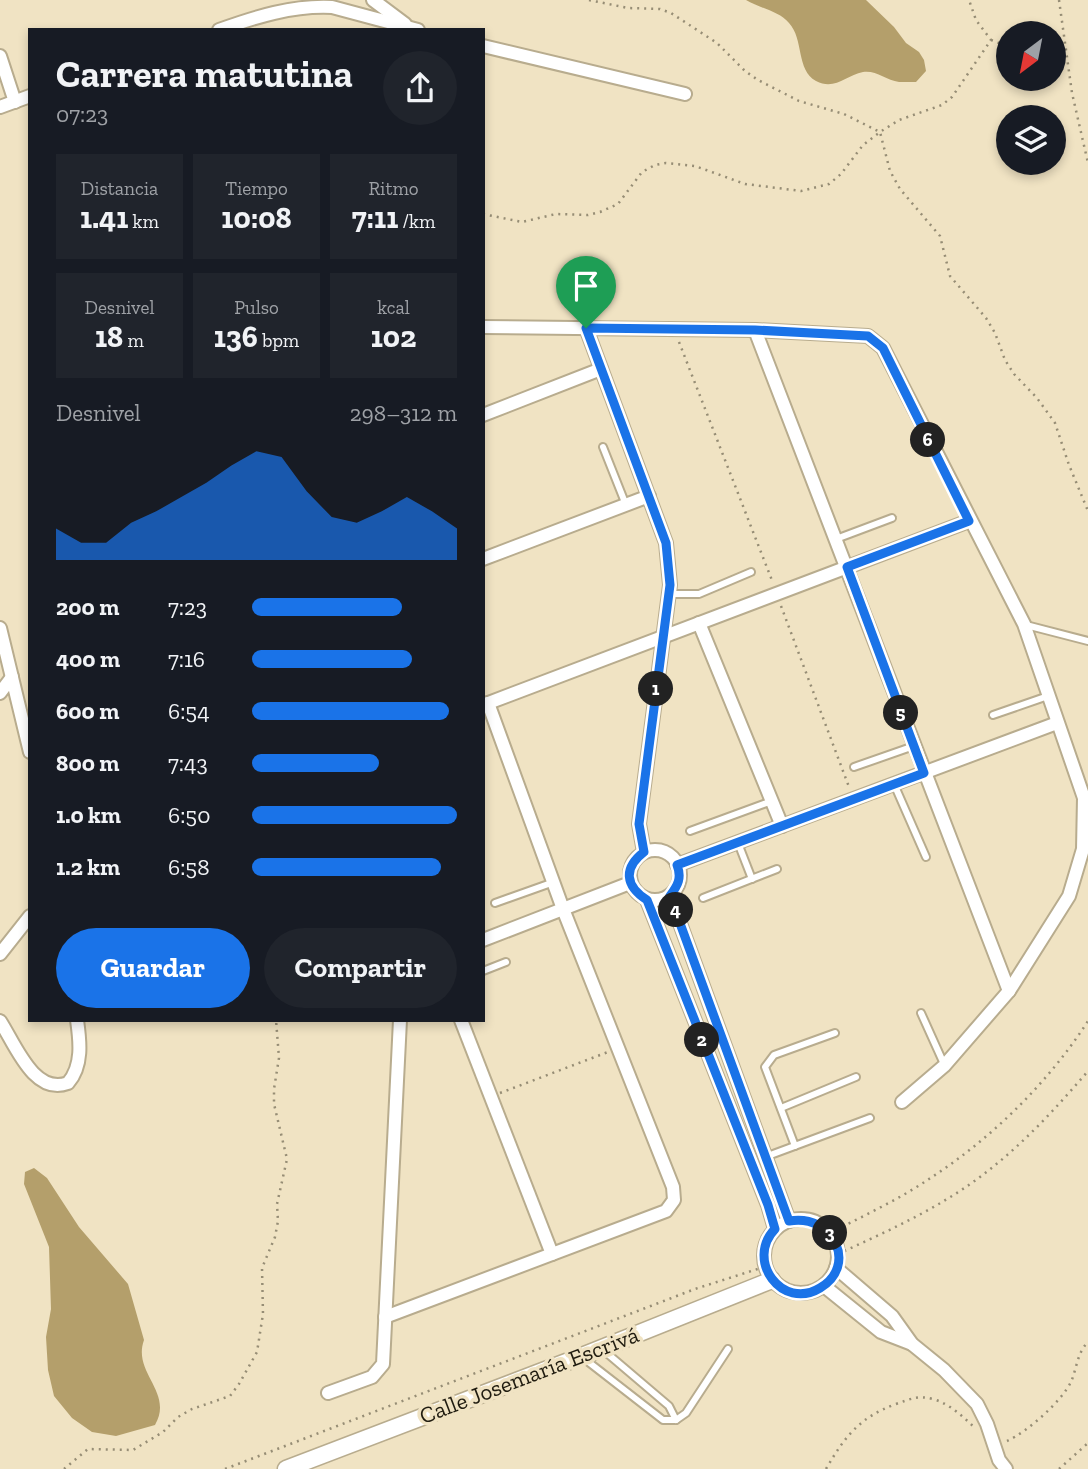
<!DOCTYPE html>
<html lang="es">
<meta charset="utf-8">
<style>
:root{--surface:#171b24;--page:#20242c;--text:#f1f3f6;--muted:#9ea1a6;--accent:#1a73e8}
body{margin:0;font-family:"Zilla Slab",serif;background:var(--page);color:var(--text);height:100vh;display:flex;flex-direction:column;font-size:26px;white-space:nowrap}
*{box-sizing:border-box;margin:0}
p{font-size:23px;color:var(--muted)}
.icon{flex:none;width:38px;height:38px;fill:none;stroke:currentColor;stroke-width:2;stroke-linecap:round;stroke-linejoin:round}
.map{position:relative;flex:1;overflow:hidden}
.side{position:absolute;left:28px;top:28px;width:457px;height:994px;display:flex;flex-direction:column;background:var(--surface);border-radius:0px;box-shadow:0 4px 10px #0003}
.side>*{flex:none}
.needle{width:46px;rotate:212deg}
.buttons{position:absolute;left:996px;top:21px;display:grid;gap:14px}
.buttons a{display:grid;place-items:center;width:70px;height:70px;border-radius:50%;background:var(--surface);box-shadow:0 4px 10px #0003;font-size:35px}
.pin{position:absolute;display:grid;place-items:center;width:60px;height:60px;color:#fff;margin:-72px -30px;border-radius:50% 50% 50% 0;rotate:-45deg;box-shadow:0 0 7px #0007}
.pin .icon{rotate:45deg}
.km{position:absolute;width:35px;height:35px;margin:-18px;border-radius:50%;background:#222;color:#fff;font-size:19px;line-height:35px;text-align:center}
.round{display:grid;place-items:center;flex:none;width:74px;height:74px;border-radius:37px;background:var(--page)}
.headline{display:flex;align-items:center;justify-content:space-between;height:119px;padding:0 28px}
h1{font-size:38px;font-weight:800;line-height:52px}
.figures{display:grid;grid-template-columns:repeat(3,1fr);gap:10px;height:119px;padding:7px 28px}
.figures div{display:grid;align-content:center;border-radius:0px;background:var(--page);text-align:center}
.figures b{font-size:30px;font-weight:800}
.figures small{font-size:19px;font-weight:400}
.figures p{font-size:19px}
.chart{height:196px;padding:14px 28px}
.chart p{display:flex;justify-content:space-between}
.chart svg{width:100%;height:126px;margin-top:7px;fill:var(--accent);opacity:.7}
.cta{display:flex;gap:14px;margin-top:auto;padding:14px 28px}
.cta a{flex:1;height:80px;border-radius:42px;background:var(--accent);color:#fff;font-size:28px;font-weight:800;line-height:80px;text-align:center}
.cta a+a{background:var(--page);color:var(--text)}
ul{padding:0 28px;list-style:none;font-size:23px}
li{display:grid;grid-template-columns:112px 84px 1fr;align-items:center;height:52px}
li i{height:18px;border-radius:9px;background:var(--accent)}
.map>svg:first-child{display:block}
.water{fill:#b49f6b}
.lines{fill:none;stroke-linecap:round;stroke-linejoin:round}
.lane-casing{stroke:#b8ac8e;stroke-width:10}
.street-casing{stroke:#b8ac8e;stroke-width:16}
.secondary-casing{stroke:#b8ac8e;stroke-width:19}
.path{stroke:#968d75;stroke-width:2.5;stroke-dasharray:2 5;stroke-linecap:butt}
.lane{stroke:#fff;stroke-width:6}
.street{stroke:#fff;stroke-width:12}
.secondary{stroke:#fff;stroke-width:16}
.route-casing{stroke:#fff;stroke-width:14}
.route{stroke:#1a73e8;stroke-width:9}
.labels{text-anchor:middle;dominant-baseline:central;stroke-width:7;stroke-linejoin:round;paint-order:stroke}
.street-label{font-size:23px;fill:#201c10;stroke:#f0e3c3}
</style>
<div class="map">
<svg width="1088" height="1469" viewBox="0 0 1088 1469">
<rect width="100%" height="100%" fill="#f0e3c3"/>
<g class="water">
<path d="M746 0H866L894 27 906 43 919 52 924 60 926 71 916 82C910 82 904 82 899 82 886 80 876 70 863 72 846 75 835 91 816 81 796 70 804 39 789 23 779 11 759 8 746 0Z"/>
<path d="M34 1168 47 1178 79 1227 128 1284 144 1340C132 1373 174 1392 155 1425L116 1436 92 1432 72 1418 54 1396 48 1370 46 1337 51 1309 49 1247 24 1184 25 1172Z"/>
</g>
<g class="lines">
<g class="lane-casing">
<g id="lane">
<path d="M603 447 626 505"/>
<path d="M836 539 892 518"/>
<path d="M669 594H699L751 572"/>
<path d="M1026 625 1088 641"/>
<path d="M993 715 1048 696"/>
<path d="M854 767 914 746"/>
<path d="M894 784 926 857"/>
<path d="M690 831 772 801"/>
<path d="M738 843 752 879"/>
<path d="M703 898 777 869"/>
<path d="M495 903 554 882"/>
<path d="M483 971 506 962"/>
<path d="M921 1013 944 1064"/>
<path d="M781 1108 856 1077"/>
<path d="M795 1146 765 1067 774 1055 835 1033"/>
<path d="M765 1157 870 1118"/>
<path d="M602 1349 669 1406 676 1420"/>
<path d="M582 1357 663 1420H676L686 1413 728 1349"/>
</g>
</g>
<g class="street-casing">
<g id="street">
<path d="M373 0 405 24"/>
<path d="M219 30C255 17 293 5 332 7L418 30"/>
<path d="M483 46 685 94"/>
<path d="M0 56 15 102"/>
<path d="M0 107 30 96"/>
<path d="M483 327 755 330 868 336 883 348 1024 624 1084 798 1083 849 1069 896 1009 991 944 1066 902 1102"/>
<path d="M586 328 666 543 670 585 639 824 644 852"/>
<path d="M755 330 1009 991"/>
<path d="M483 415 601 369"/>
<path d="M483 559 649 496"/>
<path d="M699 623 782 826"/>
<path d="M0 628 30 752"/>
<path d="M0 693 12 677"/>
<path d="M483 705 969 521"/>
<circle cx="655" cy="875" r="25"/>
<path d="M677 865 1057 723"/>
<path d="M670 896 789 1221"/>
<path d="M647 900 768 1205 775 1229"/>
<path d="M483 940 630 883"/>
<path d="M0 954 30 916"/>
<path d="M461 1020 552 1254"/>
<path d="M0 1021C15 1044 34 1096 68 1083 83 1066 80 1041 77 1020"/>
<circle cx="801" cy="1256" r="37"/>
<path d="M836 1268 892 1316 912 1344 944 1370 977 1404 987 1424 999 1460 1006 1469"/>
<path d="M824 1286 881 1332 912 1344"/>
<path d="M385 1317 666 1211 674 1200 673 1187 563 909 488 703"/>
<path d="M328 1393 372 1377 383 1364 400 1020"/>
</g>
</g>
<g class="secondary-casing">
<path id="secondary" d="M286 1469 582 1356 772 1280"/>
</g>
<g class="path">
<path d="M589 0 628 8 660 9 671 13 717 43 745 71 758 80 799 101 844 114 880 132 890 171 900 189 940 236 950 276 986 318 995 333 1005 360 1014 374 1037 398 1055 423 1069 465 1088 511"/>
<path d="M1059 0 1072 93 1088 163"/>
<path d="M1021 33H1026"/>
<path d="M991 40 999 43 1008 42"/>
<path d="M1054 52 1064 51"/>
<path d="M483 214 522 222 556 214 588 215 600 212 618 204 642 172 655 165 666 163 695 166 745 184 801 191 829 184 841 174 863 145 880 132 899 120 942 105 952 97 991 40 976 20 969 0"/>
<path d="M679 342 773 583"/>
<path d="M781 606 849 787"/>
<path d="M500 1093 608 1052"/>
<path d="M830 1233C863 1216 898 1200 929 1179 991 1139 1048 1083 1088 1021"/>
<path d="M838 1254C890 1230 944 1206 989 1170 1025 1142 1058 1106 1088 1071"/>
<path d="M1007 1441C1027 1432 1061 1402 1071 1382 1077 1368 1077 1353 1088 1342"/>
<path d="M64 1469 88 1449 133 1450 163 1432 178 1417 192 1409 230 1396 239 1384 257 1352 263 1314 262 1268 275 1237 278 1221 277 1204 287 1159 274 1104V1089L279 1058 276 1020"/>
<path d="M225 1469 695 1289 764 1267"/>
<path d="M826 1469C845 1436 860 1417 896 1404 910 1399 919 1395 933 1399 950 1404 962 1416 974 1427"/>
<path d="M1059 1469 1088 1443"/>
</g>
<use href="#lane" class="lane"/>
<use href="#street" class="street"/>
<use href="#secondary" class="secondary"/>
</g>
<g class="lines">
<g class="route-casing">
<path id="route" d="M586 328 755 330 868 336 883 348 969 521 847 567 924 773 677 865C682 878 678 885 670 896L789 1221C834 1213 858 1266 820 1288 782 1311 745 1260 775 1229L768 1205 647 900C625 886 623 868 644 852L639 824 670 585 666 543Z"/>
</g>
<use href="#route" class="route"/>
</g>
<g class="labels">
<g class="street-label">
<text transform="translate(529 1375) rotate(-21)">Calle Josemaría Escrivá</text>
</g>
</g>
</svg>
<div class="buttons">
<a><svg class="needle" viewBox="-14 -14 28 28"><path d="M0-13l5 13h-10z" fill="#e53935"/><path d="M0 13l5-13h-10z" fill="#9ea1a6"/></svg></a>
<a><svg class="icon" aria-label="layers" viewBox="0 0 24 24"><path d="M12 4l9 5-9 5-9-5zM3 14l9 5 9-5"/></svg></a>
</div>
<div class="pin" style="left:586px;top:328px;background:#1e9e55"><svg class="icon" aria-label="arrive" viewBox="0 0 24 24"><path d="M6 21V4h12l-3 4 3 4H6"/></svg></div>
<b class="km" style="left:656px;top:689px">1</b>
<b class="km" style="left:702px;top:1040px">2</b>
<b class="km" style="left:830px;top:1233px">3</b>
<b class="km" style="left:676px;top:910px">4</b>
<b class="km" style="left:901px;top:713px">5</b>
<b class="km" style="left:928px;top:440px">6</b>
<section class="side">
<div class="headline"><div><h1>Carrera matutina</h1><p>07:23</p></div><a class="round"><svg class="icon" aria-label="share" viewBox="0 0 24 24"><path d="M12 15V3M7 8l5-5 5 5M5 13v7h14v-7"/></svg></a></div>
<div class="figures">
<div><p>Distancia</p><b>1.41<small> km</small></b></div>
<div><p>Tiempo</p><b>10:08</b></div>
<div><p>Ritmo</p><b>7:11<small> /km</small></b></div>
</div>
<div class="figures">
<div><p>Desnivel</p><b>18<small> m</small></b></div>
<div><p>Pulso</p><b>136<small> bpm</small></b></div>
<div><p>kcal</p><b>102</b></div>
</div>
<div class="chart"><p><span>Desnivel</span>298–312 m</p>
<svg viewBox="0 0 160 44" preserveAspectRatio="none"><path d="M0 44V33L10 38L20 38L30 31L40 27L50 22L60 17L70 11L80 6L90 8L100 20L110 29L120 31L130 27L140 22L150 27L160 33V44z"/></svg>
</div>
<ul>
<li><b>200 m</b>7:23<i style="width:73%"></i></li>
<li><b>400 m</b>7:16<i style="width:78%"></i></li>
<li><b>600 m</b>6:54<i style="width:96%"></i></li>
<li><b>800 m</b>7:43<i style="width:62%"></i></li>
<li><b>1.0 km</b>6:50<i style="width:100%"></i></li>
<li><b>1.2 km</b>6:58<i style="width:92%"></i></li>
</ul>
<div class="cta"><a>Guardar</a><a>Compartir</a></div>
</section>
</div>
